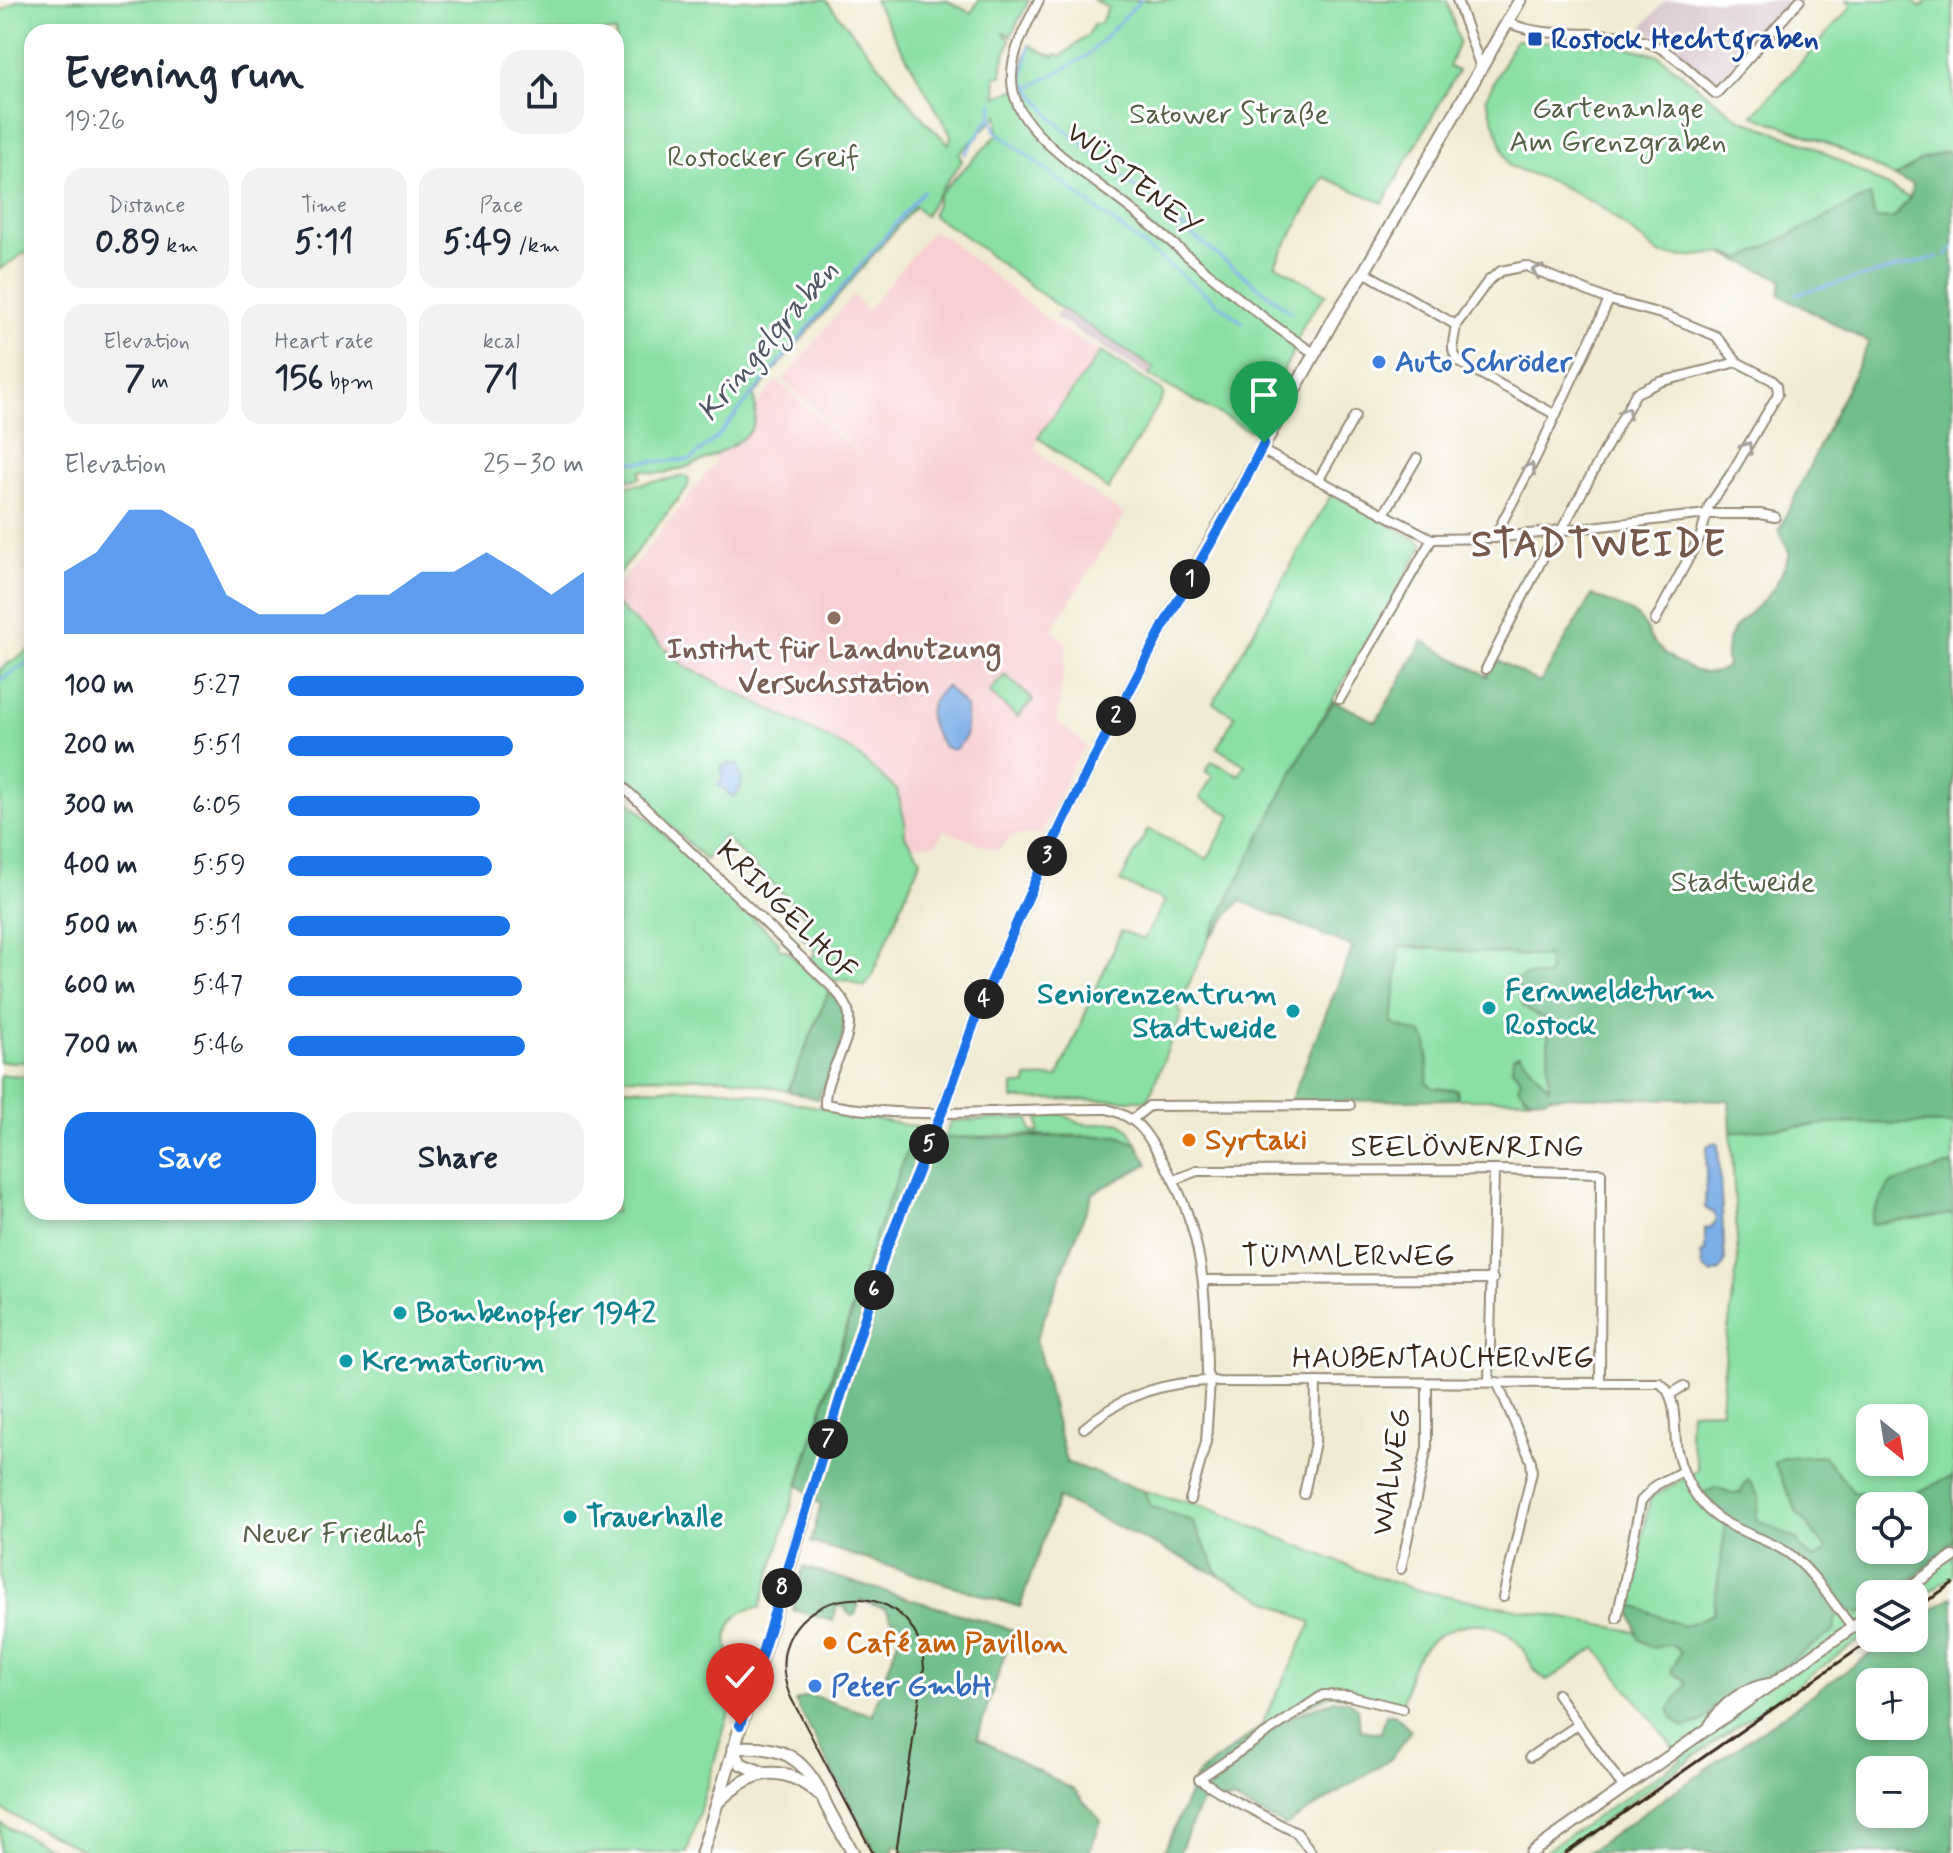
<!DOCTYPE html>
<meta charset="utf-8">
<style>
:root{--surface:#fff;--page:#f2f2f3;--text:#1f2937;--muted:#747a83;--accent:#1a73e8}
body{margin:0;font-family:Mynerve,sans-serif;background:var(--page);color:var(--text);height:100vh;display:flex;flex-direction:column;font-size:30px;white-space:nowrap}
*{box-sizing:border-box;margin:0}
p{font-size:26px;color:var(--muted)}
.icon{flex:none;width:44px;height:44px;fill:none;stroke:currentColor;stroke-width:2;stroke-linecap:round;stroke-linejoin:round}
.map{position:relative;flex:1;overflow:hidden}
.sheet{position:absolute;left:24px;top:24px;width:600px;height:1196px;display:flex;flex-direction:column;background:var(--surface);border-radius:24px;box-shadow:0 4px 12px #0003}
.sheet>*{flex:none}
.needle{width:52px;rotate:150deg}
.fabs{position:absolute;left:1856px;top:1404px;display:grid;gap:16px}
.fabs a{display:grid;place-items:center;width:72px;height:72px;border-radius:16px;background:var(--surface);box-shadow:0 4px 12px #0003;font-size:40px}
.pin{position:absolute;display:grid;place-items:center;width:68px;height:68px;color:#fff;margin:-82px -34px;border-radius:50% 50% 50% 0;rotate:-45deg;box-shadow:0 0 8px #0007}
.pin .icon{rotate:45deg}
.km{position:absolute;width:40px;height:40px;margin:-20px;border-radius:50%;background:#222;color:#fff;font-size:22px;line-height:40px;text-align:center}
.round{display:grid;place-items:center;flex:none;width:84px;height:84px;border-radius:24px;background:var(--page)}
.head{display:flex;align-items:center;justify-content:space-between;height:136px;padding:0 40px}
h1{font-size:44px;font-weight:700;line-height:60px}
.figures{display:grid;grid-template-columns:repeat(3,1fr);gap:12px;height:136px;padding:8px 40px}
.figures div{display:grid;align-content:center;border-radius:20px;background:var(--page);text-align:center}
.figures b{font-size:34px;font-weight:700}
.figures small{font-size:22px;font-weight:400}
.figures p{font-size:22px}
.chart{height:224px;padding:16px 40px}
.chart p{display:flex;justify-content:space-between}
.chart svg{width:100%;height:144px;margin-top:8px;fill:var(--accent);opacity:.7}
.cta{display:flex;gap:16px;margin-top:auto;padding:16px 40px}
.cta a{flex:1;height:92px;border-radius:24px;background:var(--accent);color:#fff;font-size:32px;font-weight:700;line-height:92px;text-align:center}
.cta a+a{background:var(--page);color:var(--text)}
ul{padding:0 40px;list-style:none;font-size:26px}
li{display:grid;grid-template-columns:128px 96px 1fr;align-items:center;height:60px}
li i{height:20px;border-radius:10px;background:var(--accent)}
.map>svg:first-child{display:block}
.built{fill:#f7cfd2}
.industrial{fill:#d2bdc6}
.green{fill:#8ae0a4;stroke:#628561;stroke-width:2;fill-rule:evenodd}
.forest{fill:#6fbe8a;stroke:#557454;stroke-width:2;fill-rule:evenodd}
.water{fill:#7baee7;stroke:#5b6c82;stroke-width:2}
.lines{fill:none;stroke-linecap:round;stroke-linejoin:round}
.stream{stroke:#7baee7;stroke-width:3}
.minor-casing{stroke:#968a78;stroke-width:12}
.tertiary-casing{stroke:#968a78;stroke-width:14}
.secondary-casing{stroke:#968a78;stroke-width:15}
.minor{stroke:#fff;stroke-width:8}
.tertiary{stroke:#fff;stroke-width:10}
.secondary{stroke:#fff;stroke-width:11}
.tram{stroke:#3b2a1e;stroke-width:2}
.rail{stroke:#3b2a1e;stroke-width:3}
.oneway{stroke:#a79f9a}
.route-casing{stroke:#fff;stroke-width:16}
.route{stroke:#1a73e8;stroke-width:10}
.transit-dot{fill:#1a4fb4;stroke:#fff;stroke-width:3}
.shop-dot{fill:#3f7fe0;stroke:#fff;stroke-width:3}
.education-dot{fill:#8d6e63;stroke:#fff;stroke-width:3}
.culture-dot{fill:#0f9aa8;stroke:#fff;stroke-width:3}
.food-dot{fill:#e8710a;stroke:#fff;stroke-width:3}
.labels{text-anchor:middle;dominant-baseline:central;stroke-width:6;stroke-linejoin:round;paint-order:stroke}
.transit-label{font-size:30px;font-weight:bold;fill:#164399;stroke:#fff;text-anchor:start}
.park-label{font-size:30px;fill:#536146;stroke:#fff}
.street-label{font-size:30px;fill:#3b2a1e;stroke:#fff}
.shop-label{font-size:30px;font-weight:bold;fill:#366cbe;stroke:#fff;text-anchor:start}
.education-label{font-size:30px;font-weight:bold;fill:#785e54;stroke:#fff}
.culture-label{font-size:30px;font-weight:bold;fill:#0d838f;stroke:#fff;text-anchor:start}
.food-label{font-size:30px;font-weight:bold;fill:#c56008;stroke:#fff;text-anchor:start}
.water-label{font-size:32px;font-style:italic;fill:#515864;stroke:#fff}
.district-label{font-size:38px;font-weight:bold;letter-spacing:2px;fill:#77594b;stroke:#fff}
</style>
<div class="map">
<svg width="1953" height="1853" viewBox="0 0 1953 1853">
<rect width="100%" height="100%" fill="#fff"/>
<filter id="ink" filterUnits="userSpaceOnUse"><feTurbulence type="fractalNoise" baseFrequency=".0125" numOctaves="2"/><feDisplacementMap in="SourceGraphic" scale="16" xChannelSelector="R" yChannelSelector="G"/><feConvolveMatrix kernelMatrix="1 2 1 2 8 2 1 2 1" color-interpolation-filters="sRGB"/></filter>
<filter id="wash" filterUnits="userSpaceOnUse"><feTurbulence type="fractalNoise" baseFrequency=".006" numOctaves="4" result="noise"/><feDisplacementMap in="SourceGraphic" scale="32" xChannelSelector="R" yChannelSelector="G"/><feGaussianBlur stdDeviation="1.8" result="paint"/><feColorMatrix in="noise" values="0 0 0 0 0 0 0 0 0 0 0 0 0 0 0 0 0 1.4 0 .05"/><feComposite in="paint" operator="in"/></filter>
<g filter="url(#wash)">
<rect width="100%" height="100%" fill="#f0ebd2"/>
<path class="built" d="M932 231 944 236 1052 323 1101 352 1038 437 1035 449 1058 469 1125 515 1052 630 1067 644 1057 721 1086 745 1072 766 1042 834 1012 836 997 851 944 830 936 844 911 846 905 836V822L897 790 853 751 686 667 616 605V588L716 461 713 458 777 380 875 468 783 380 853 295 867 310Z"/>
<g class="industrial">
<path d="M1666 0H1791L1714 86 1643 26Z"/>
<path d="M1061 308 1155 368 1149 376 1055 317Z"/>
</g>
<g class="green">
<path d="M18 0H826L926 122 949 144 951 135 874 0H946L971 13 979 0H1029L1011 36 1003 32 1010 40 1002 64V76L995 77 997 97 1022 87V68L1029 45 1054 57 1056 54 1061 56 1088 35 1093 25 1101 23 1108 8 1094 0H1447L1459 42 1449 67 1458 71 1383 203 1324 177 1275 264 1326 294 1305 322 1288 362 1250 431 1149 376 1154 368 1056 305 962 234 932 215 939 194 998 134V115L959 154 962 161C948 182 936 192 925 216L915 206 754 395C755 408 758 421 749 432 734 449 666 483 645 470L640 471V478L630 480 626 468 616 467V32H32V248L0 269V12Z"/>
<path d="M1846 0H1911L1921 8 1928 0H1953V158L1947 151 1923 159 1895 177 1830 144 1753 115 1852 6Z"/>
<path d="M1515 40 1617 44 1659 56 1738 118 1810 145 1910 198 1893 218 1875 219 1870 196 1742 259 1721 253 1686 257 1661 255 1601 207 1556 183 1509 166 1486 98Z"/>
<path d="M1101 352 1162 391 1164 395 1108 490 1038 437Z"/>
<path d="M686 476 689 479 687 488 616 577V488Z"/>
<path d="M1332 493 1424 544 1309 740 1209 938 1178 1009 1182 1013 1148 1100 1013 1099V1085H1026L1027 1078 1058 1077 1121 931 1144 939 1165 901 1120 882 1148 829 1207 859 1232 815 1200 798 1213 776 1206 772 1212 761 1239 775 1245 765 1217 748 1235 716 1213 703Z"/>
<path d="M616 605 686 667 853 751 897 790 905 822V836L921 859 870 980 864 987 847 980 830 981 809 960 816 952 801 935 809 919 724 837 706 860 618 776 622 772 616 765V753L626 745 616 735Z"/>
<path d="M32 648V1062H0V669Z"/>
<path d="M1005 675 1033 700 1017 717 989 692Z"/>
<path d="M616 788 740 906 737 911 743 915 748 913 779 942 778 946 782 950H786L829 991 788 1091 729 1078 616 1077Z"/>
<path d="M1399 946 1548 957V977L1526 975 1517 980C1519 1004 1524 1014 1548 1019L1549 1089 1521 1080 1525 1096 1531 1099H1458L1457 1090 1434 1088 1427 1083 1428 1045 1392 1024Z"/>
<path d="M0 1075 32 1076V1212H616V1088L728 1089 916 1127 853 1305 760 1608C736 1607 721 1630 730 1653 732 1659 738 1662 743 1666L687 1853H88L0 1809Z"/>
<path d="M1062 1114C1068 1117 1075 1122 1081 1123 1108 1130 1119 1106 1137 1144L1118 1136 1013 1135 944 1138 951 1121 1029 1118 1031 1132H1039L1038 1116Z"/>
<path d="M1844 1123 1953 1124V1575L1914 1602V1594H1870V1633L1557 1853H1543L1682 1759 1596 1648 1547 1681C1530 1670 1528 1651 1513 1638 1481 1608 1429 1629 1413 1665 1408 1676 1406 1690 1403 1702L1331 1694 1260 1728 1312 1623 1220 1576 1192 1521 1149 1506 1144 1491 1206 1507 1365 1573 1417 1590 1638 1632 1629 1604 1650 1498 1699 1470 1689 1435 1690 1411 1721 1410 1725 1351 1738 1261 1731 1132ZM1870 1418H1914V1462H1870ZM1870 1506H1914V1550H1870Z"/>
<path d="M0 1823 60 1853H0Z"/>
</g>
<g class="forest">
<path d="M1947 151 1953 158V1124L1844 1123 1731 1132 1729 1100 1550 1096 1545 1099C1531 1099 1527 1098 1518 1086L1521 1079 1512 1068 1513 1057 1520 1054 1549 1088 1548 1019C1524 1013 1519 1005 1517 980L1526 975 1548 977V957L1400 946 1392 1024 1422 1034 1428 1045 1427 1083 1434 1088 1457 1090 1458 1099 1290 1102 1353 947 1241 901C1227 912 1222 928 1209 938L1309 740 1334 701 1376 722 1423 641 1487 676 1495 659 1540 683 1592 595C1606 602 1626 607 1638 617 1644 622 1647 632 1651 639 1665 658 1707 686 1727 666 1719 625 1754 616 1773 589 1780 579 1785 565 1790 554L1779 530 1869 342 1780 295 1782 279 1721 253 1742 259 1870 195 1875 219 1893 218 1910 198 1912 184 1895 177 1923 159Z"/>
<path d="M829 991C862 1022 832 1066 818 1099L788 1091Z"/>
<path d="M916 1127 944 1138 1118 1136 1137 1144 1148 1164 1093 1193 1036 1339 1066 1462 1144 1491 1150 1506 1192 1521 1220 1576 1058 1498 1020 1607 811 1542 821 1505 799 1484 877 1231Z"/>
<path d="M1953 1164V1214L1871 1224 1872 1215 1890 1184Z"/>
<path d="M1824 1456 1853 1492 1913 1494 1953 1476V1539C1930 1562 1904 1594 1870 1594V1606L1860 1613 1837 1608 1834 1631 1767 1677 1723 1700 1701 1723 1683 1728 1674 1719 1669 1710 1686 1685 1685 1680 1671 1672 1680 1653C1674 1641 1664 1646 1653 1648L1639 1639 1629 1604 1683 1626 1713 1614 1726 1525 1701 1502 1706 1492 1716 1487 1732 1493H1741L1744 1484 1749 1480 1759 1497 1756 1519 1797 1540 1801 1549 1814 1558 1824 1553 1826 1548 1797 1512 1774 1463 1783 1458ZM1870 1506H1914V1550H1870Z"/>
<path d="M803 1567 1013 1630 977 1738 1074 1790 1101 1821 1089 1853H905L901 1847 894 1845 892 1853H876L795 1701 810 1695 872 1715 898 1640 894 1624 886 1609 860 1600 855 1615 852 1616 846 1611 847 1608 837 1606 833 1621 793 1610Z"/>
<path d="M1953 1596V1853H1587L1893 1638H1914V1623ZM1870 1682H1914V1726H1870ZM1870 1770H1914V1814H1870Z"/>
<path d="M1334 1700H1347L1358 1709 1360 1730 1381 1733 1386 1714H1394L1411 1730 1391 1759 1285 1826 1233 1800 1201 1803 1179 1853H1163L1196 1778 1203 1770 1260 1728Z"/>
</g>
<g class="water">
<path d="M946 686 966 707C966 724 970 740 953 750L944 747C926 721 921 709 946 686Z"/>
<path d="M729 764 737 765C743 775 745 789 733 797L718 785 723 776 721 767Z"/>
<path d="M1715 1142 1718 1144 1725 1262 1720 1271 1711 1274 1703 1267 1701 1254 1705 1251V1228L1711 1227 1716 1221 1714 1214 1705 1208 1707 1146Z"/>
</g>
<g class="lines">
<g class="stream">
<path d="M1029 47 1023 80 1054 120 1192 235 1292 313"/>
<path d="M1029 88 1087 56 1141 0"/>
<path d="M991 116 996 131 1243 323"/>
<path d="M965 154 991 116 993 103"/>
<path d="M1947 255 1953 248"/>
<path d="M1796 294 1938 257"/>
<path d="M616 463 690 460 716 438 923 191"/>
<path d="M0 680 32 660"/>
</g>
</g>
</g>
<g filter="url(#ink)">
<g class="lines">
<g class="minor-casing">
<g id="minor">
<path d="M1039 0C1023 32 1002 67 1017 103 1031 141 1100 184 1132 210 1192 258 1249 311 1314 353"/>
<path d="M1457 0 1481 68"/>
<path d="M1507 22C1554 44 1611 23 1658 47 1679 58 1698 79 1716 94L1800 0"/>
<path d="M1364 272 1456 325C1454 342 1448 351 1461 363L1556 415"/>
<path d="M1456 325 1488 281 1501 271 1526 266 1609 300 1665 315 1716 336 1737 362 1772 380 1777 385 1778 394 1731 474 1709 506 1701 535 1655 621"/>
<path d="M1261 450 1432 539 1494 538 1707 514H1760L1775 517"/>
<path d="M1319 479 1355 416"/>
<path d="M1384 514 1417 458"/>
<path d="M1562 529 1636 393 1660 382 1737 362"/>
<path d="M1494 538 1536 457 1609 300"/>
<path d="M1486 669 1557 530"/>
<path d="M1340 699 1432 539"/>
<path d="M616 780 833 988C838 994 846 1001 848 1010 856 1042 824 1071 825 1104 918 1122 1013 1108 1107 1109 1140 1118 1146 1133 1163 1161 1205 1233 1206 1293 1207 1374L1210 1380 1206 1442 1190 1500"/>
<path d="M1133 1119 1149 1106 1350 1105"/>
<path d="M1174 1180 1197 1171 1498 1170 1601 1173 1600 1382"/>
<path d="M1204 1280 1493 1279"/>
<path d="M1489 1382 1494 1170"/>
<path d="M1497 1382 1531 1461 1532 1472 1503 1597"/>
<path d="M1671 1394 1684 1386"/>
<path d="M1084 1428C1117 1400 1150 1386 1193 1382 1203 1382 1209 1379 1218 1382L1660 1383C1679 1396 1673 1430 1677 1451 1681 1469 1689 1487 1700 1501 1723 1531 1759 1533 1788 1553 1814 1571 1832 1603 1852 1627"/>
<path d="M1304 1494 1315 1442 1316 1382"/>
<path d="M1401 1569 1427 1447V1383"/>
<path d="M1617 1618 1641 1501 1656 1485 1683 1471"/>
<path d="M1557 1694 1623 1787"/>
<path d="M1530 1757 1579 1724"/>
<path d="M1312 1853 1297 1833 1233 1800 1199 1779 1323 1695 1349 1696 1402 1709"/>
</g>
</g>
<g class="tertiary-casing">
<g id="tertiary">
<path d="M1900 1594 1953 1557"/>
<path d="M1710 1725C1723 1703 1744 1688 1769 1684"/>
<path d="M1531 1853 1870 1615"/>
</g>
</g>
<g class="secondary-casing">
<g id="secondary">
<path d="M733 1748C780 1744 804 1756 823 1798 831 1817 843 1835 853 1853"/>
<path d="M733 1749 741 1764 764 1773"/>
<path d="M719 1801C752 1769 782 1762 818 1794"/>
<path d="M702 1853 885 1252 946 1102 976 1017 1044 861 1091 764 1165 623 1336 315 1364 272 1520 0"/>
</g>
</g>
<use href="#minor" class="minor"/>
<use href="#tertiary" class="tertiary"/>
<use href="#secondary" class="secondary"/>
<path class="tram" d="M873 1853 790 1696C749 1592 917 1555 924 1668L896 1853"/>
<g class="rail">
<path d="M1914 1610 1953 1583"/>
<path d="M1566 1853 1874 1638"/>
</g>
</g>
<defs><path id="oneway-chevron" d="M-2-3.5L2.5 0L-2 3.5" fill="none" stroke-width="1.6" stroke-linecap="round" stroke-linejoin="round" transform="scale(2)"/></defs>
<g class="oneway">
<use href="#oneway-chevron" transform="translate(1537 271) rotate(-160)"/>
<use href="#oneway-chevron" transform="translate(1626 412) rotate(-61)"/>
<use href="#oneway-chevron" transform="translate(1747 447) rotate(-59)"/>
<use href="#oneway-chevron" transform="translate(1530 468) rotate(-63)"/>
</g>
</g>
<g class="lines" filter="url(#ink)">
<g class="route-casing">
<path id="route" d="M740 1725 885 1252 946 1102 976 1017 1039 872 1091 764 1165 623 1233 504 1264 443"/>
</g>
<use href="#route" class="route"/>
</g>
<rect class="transit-dot" x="1527" y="31" width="16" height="16" rx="4"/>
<g class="shop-dot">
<circle cx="1379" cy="362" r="8"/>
<circle cx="815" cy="1686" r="8"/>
</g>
<circle class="education-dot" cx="834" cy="618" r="8"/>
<g class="culture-dot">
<circle cx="1489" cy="1008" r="8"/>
<circle cx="1293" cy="1011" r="8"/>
<circle cx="400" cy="1313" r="8"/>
<circle cx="346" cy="1361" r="8"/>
<circle cx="570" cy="1517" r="8"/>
</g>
<g class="food-dot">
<circle cx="1189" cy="1140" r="8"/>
<circle cx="830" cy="1643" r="8"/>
</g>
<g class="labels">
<g class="transit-label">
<text x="1551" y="39">Rostock Hechtgraben</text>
</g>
<g class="park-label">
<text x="1618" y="108">Gartenanlage<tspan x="1618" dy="34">Am Grenzgraben</tspan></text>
<text x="1229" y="114">Satower Straße</text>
<text x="763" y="157">Rostocker Greif</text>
<text x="1743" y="882">Stadtweide</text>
<text x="334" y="1533">Neuer Friedhof</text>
</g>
<g class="street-label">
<text transform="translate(1133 180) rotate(39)">WÜSTENEY</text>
<text transform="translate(786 911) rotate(45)">KRINGELHOF</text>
<text x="1467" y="1147">SEELÖWENRING</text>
<text x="1348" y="1256">TÜMMLERWEG</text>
<text x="1443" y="1358">HAUBENTAUCHERWEG</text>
<text transform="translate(1392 1472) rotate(-81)">WALWEG</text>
</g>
<g class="shop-label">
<text x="1395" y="362">Auto Schröder</text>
<text x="831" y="1686">Peter GmbH</text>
</g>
<g class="education-label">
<text x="834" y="649">Institut für Landnutzung<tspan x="834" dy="34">Versuchsstation</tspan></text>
</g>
<g class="culture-label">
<text x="1505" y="991">Fernmeldeturm<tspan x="1505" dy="34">Rostock</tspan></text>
<text x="1277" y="994" text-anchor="end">Seniorenzentrum<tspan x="1277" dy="34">Stadtweide</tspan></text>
<text x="416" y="1313">Bombenopfer 1942</text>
<text x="362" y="1361">Krematorium</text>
<text x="586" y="1517">Trauerhalle</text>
</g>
<g class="food-label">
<text x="1205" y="1140">Syrtaki</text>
<text x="846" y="1643">Café am Pavillon</text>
</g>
<g class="water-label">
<text transform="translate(768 341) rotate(-50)">Kringelgraben</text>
</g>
<g class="district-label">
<text x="1599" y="545">STADTWEIDE</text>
</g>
</g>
</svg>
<div class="fabs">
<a><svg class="needle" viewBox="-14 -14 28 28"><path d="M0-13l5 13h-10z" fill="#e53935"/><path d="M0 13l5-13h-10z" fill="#747a83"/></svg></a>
<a><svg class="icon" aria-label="locate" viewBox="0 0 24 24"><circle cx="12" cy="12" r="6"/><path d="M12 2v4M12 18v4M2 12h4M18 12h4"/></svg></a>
<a><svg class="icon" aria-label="layers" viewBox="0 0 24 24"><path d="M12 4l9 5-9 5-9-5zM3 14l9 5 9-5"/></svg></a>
<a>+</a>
<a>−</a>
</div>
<div class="pin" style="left:1264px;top:443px;background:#1e9e55"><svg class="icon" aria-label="arrive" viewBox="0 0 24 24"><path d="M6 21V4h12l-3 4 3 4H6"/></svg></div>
<div class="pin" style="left:740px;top:1725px;background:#d93025"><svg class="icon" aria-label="check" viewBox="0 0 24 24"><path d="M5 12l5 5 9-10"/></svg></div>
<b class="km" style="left:1190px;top:579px">1</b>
<b class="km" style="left:1116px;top:716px">2</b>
<b class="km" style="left:1047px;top:856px">3</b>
<b class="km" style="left:984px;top:999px">4</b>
<b class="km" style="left:929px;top:1144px">5</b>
<b class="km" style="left:874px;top:1290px">6</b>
<b class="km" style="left:828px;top:1439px">7</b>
<b class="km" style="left:782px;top:1588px">8</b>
<section class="sheet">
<div class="head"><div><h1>Evening run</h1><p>19:26</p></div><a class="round"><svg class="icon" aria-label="share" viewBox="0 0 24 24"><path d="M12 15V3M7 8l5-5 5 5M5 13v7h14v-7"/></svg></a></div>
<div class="figures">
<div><p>Distance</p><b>0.89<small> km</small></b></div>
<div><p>Time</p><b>5:11</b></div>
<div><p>Pace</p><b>5:49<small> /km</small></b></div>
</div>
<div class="figures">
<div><p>Elevation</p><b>7<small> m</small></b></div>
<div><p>Heart rate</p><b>156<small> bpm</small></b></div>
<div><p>kcal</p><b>71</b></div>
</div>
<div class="chart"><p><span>Elevation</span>25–30 m</p>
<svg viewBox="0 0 160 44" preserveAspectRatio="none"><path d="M0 44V25L10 19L20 6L30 6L40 12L50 32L60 38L70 38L80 38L90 32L100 32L110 25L120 25L130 19L140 25L150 32L160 25V44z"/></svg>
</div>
<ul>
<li><b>100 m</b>5:27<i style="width:100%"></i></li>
<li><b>200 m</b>5:51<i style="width:76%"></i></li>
<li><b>300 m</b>6:05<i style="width:65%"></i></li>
<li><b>400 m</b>5:59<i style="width:69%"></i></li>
<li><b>500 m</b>5:51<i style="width:75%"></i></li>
<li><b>600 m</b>5:47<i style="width:79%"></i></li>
<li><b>700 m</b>5:46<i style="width:80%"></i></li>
</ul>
<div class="cta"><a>Save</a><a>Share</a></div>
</section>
</div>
